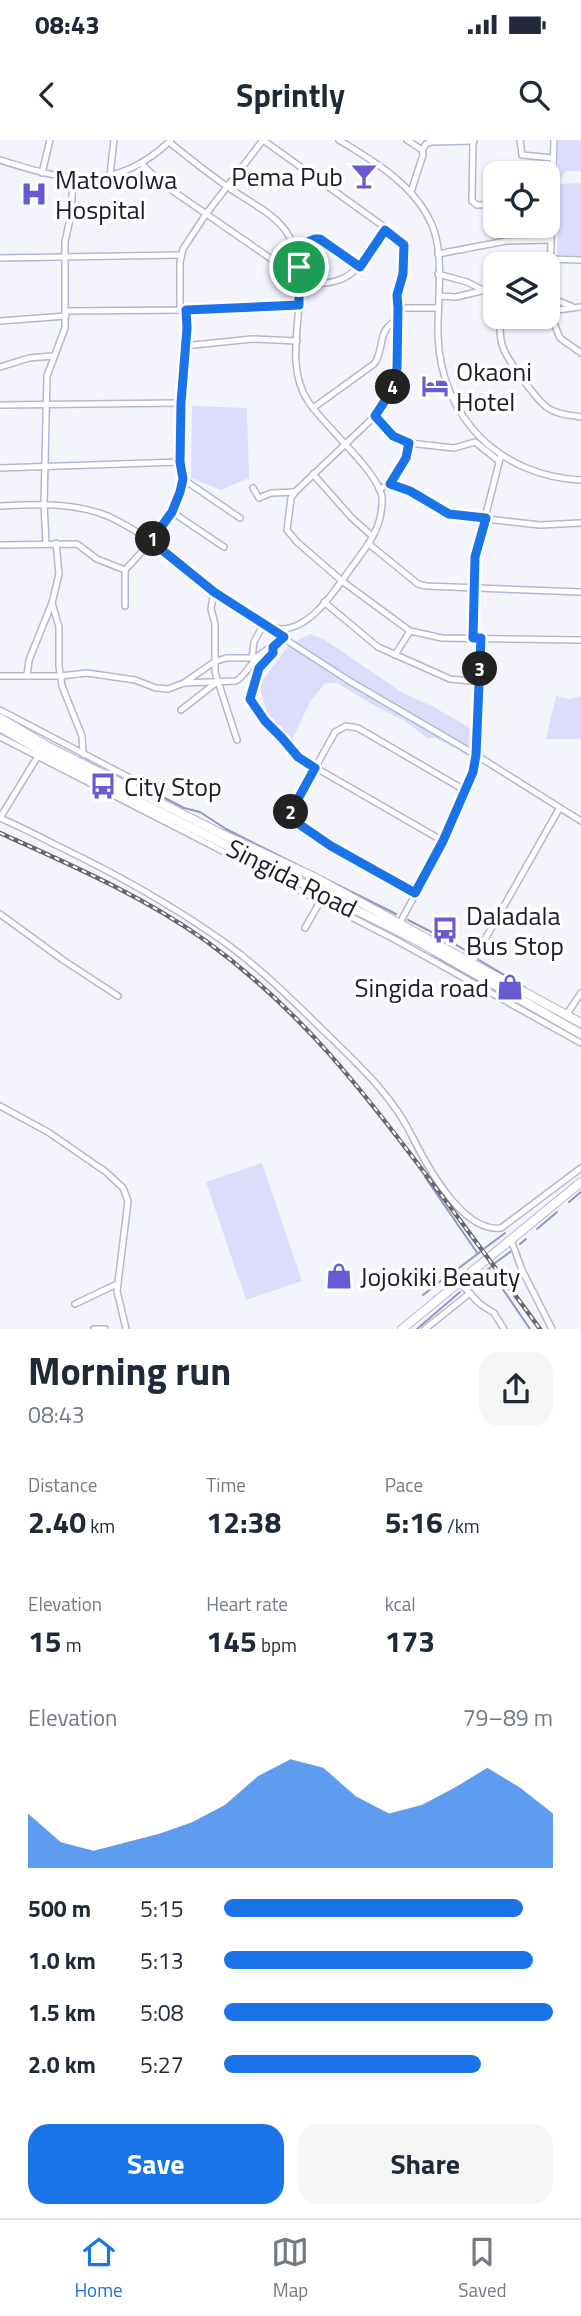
<!DOCTYPE html>
<meta charset="utf-8">
<style>
:root{--surface:#fff;--page:#f6f6f7;--text:#1f2937;--muted:#747a83;--line:#e0e1e3;--accent:#1a73e8}
body{margin:0;font-family:"Titillium Web",sans-serif;background:var(--page);color:var(--text);height:100vh;display:flex;flex-direction:column;font-size:26px;white-space:nowrap}
*{box-sizing:border-box;margin:0}
p{font-size:23px;color:var(--muted)}
.icon{flex:none;width:38px;height:38px;fill:none;stroke:currentColor;stroke-width:2;stroke-linecap:round;stroke-linejoin:round}
.map{position:relative;height:1189px;overflow:hidden}
.sheet{display:flex;flex-direction:column;background:var(--surface);flex:1}
.sheet>*{flex:none}
.tools{position:absolute;left:483px;top:21px;display:grid;gap:14px}
.tools a{display:grid;place-items:center;width:77px;height:77px;border-radius:14px;background:var(--surface);box-shadow:0 2px 5px #0004;font-size:35px}
.pin{position:absolute;display:grid;place-items:center;width:60px;height:60px;color:#fff;margin:-30px;border:4px solid #fff;border-radius:50%;box-shadow:0 2px 7px #0007}
.km{position:absolute;width:35px;height:35px;margin:-18px;border-radius:50%;background:#222;color:#fff;font-size:19px;line-height:35px;text-align:center}
.round{display:grid;place-items:center;flex:none;width:74px;height:74px;border-radius:21px;background:var(--page)}
.summary{display:flex;align-items:center;justify-content:space-between;height:119px;padding:0 28px}
h1{font-size:38px;font-weight:700;line-height:52px}
.figures{display:grid;grid-template-columns:repeat(3,1fr);gap:10px;height:119px;padding:7px 28px}
.figures div{display:grid;align-content:center}
.figures b{font-size:30px;font-weight:700}
.figures small{font-size:19px;font-weight:400}
.figures p{font-size:19px}
.chart{height:196px;padding:14px 28px}
.chart p{display:flex;justify-content:space-between}
.chart svg{width:100%;height:126px;margin-top:7px;fill:var(--accent);opacity:.7}
.button{display:flex;gap:14px;margin-top:auto;padding:14px 28px}
.button a{flex:1;height:80px;border-radius:21px;background:var(--accent);color:#fff;font-size:28px;font-weight:700;line-height:80px;text-align:center}
.button a+a{background:var(--page);color:var(--text)}
ul{padding:0 28px;list-style:none;font-size:23px}
li{display:grid;grid-template-columns:112px 84px 1fr;align-items:center;height:52px}
li i{height:18px;border-radius:9px;background:var(--accent)}
.status{display:flex;justify-content:space-between;align-items:center;height:49px;padding:0 35px;background:var(--surface);direction:ltr}
.status svg{height:19px;fill:currentColor}
header{display:flex;justify-content:space-between;align-items:center;height:91px;padding:0 28px;background:var(--surface);font-size:32px;font-weight:700}
.menu{display:flex;justify-content:space-around;align-items:center;height:98px;border-top:2px solid var(--line);background:var(--surface);font-size:19px;color:var(--muted)}
.menu a{display:grid;justify-items:center;gap:4px}
.menu .selected{color:var(--accent)}
.map>svg:first-child{display:block}
.green{fill:#dcddfc}
.lines{fill:none;stroke-linecap:round;stroke-linejoin:round}
.stream{stroke:#9595be;stroke-width:2}
.minor-casing{stroke:#b5b5d8;stroke-width:8}
.highway-casing{stroke:#b5b5d8;stroke-width:10}
.minor{stroke:#fff;stroke-width:5}
.highway{stroke:#fff;stroke-width:8}
.rail-casing{stroke:#676772;stroke-width:4.5}
.rail{stroke:#fff;stroke-width:2;stroke-dasharray:5;stroke-linecap:butt}
.route-casing{stroke:#fff;stroke-width:14}
.route{stroke:#1a73e8;stroke-width:9}
.labels{text-anchor:middle;dominant-baseline:central;stroke-width:7;stroke-linejoin:round;paint-order:stroke}
.poi-label{font-size:26px;fill:#1d1d2a;stroke:#fff;text-anchor:start}
.street-label{font-size:26px;fill:#1d1d2a;stroke:#fff}
</style>
<div class="status"><b>08:43</b><svg viewBox="0 0 49 12"><path d="M0 12V9h3v3zM5 12V6h3v6zM10 12V3h3v9zM15 12V0h3v12zM26 1h20v11H26zM47 4h2v5h-2z"/></svg></div>
<header><svg class="icon" aria-label="back" viewBox="0 0 24 24"><path d="M15 5l-7 7 7 7"/></svg>Sprintly<svg class="icon" aria-label="search" viewBox="0 0 24 24"><circle cx="10" cy="10" r="6"/><path d="M15 15l6 6"/></svg></header>
<div class="map">
<svg width="581" height="1189" viewBox="0 0 581 1189">
<rect width="100%" height="100%" fill="#f4f5fc"/>
<g class="green">
<path d="M558 0H581V31H567L558 40Z"/>
<path d="M581 43V116L557 115 559 44Z"/>
<path d="M192 266 247 268 249 338 221 350 191 338Z"/>
<path d="M310 494 325 500 403 553 432 566 475 591 472 620 459 610 435 598H427L405 581 377 567 337 543H325L310 562 290 604 267 573 259 545 289 505Z"/>
<path d="M556 556 570 559 581 556V599H546Z"/>
<path d="M262 1023 302 1141 246 1160 206 1042Z"/>
</g>
<g class="lines">
<g class="stream">
<path d="M85 618 112 631"/>
<path d="M136 643 184 668 200 672 226 689 396 774"/>
<path d="M408 780 455 804 471 814"/>
<path d="M433 815 552 884"/>
<path d="M479 820 526 848"/>
<path d="M425 1037 478 1114"/>
<path d="M569 1062 581 1052"/>
<path d="M537 1089 557 1072"/>
<path d="M520 1104 526 1099"/>
<path d="M485 1108 505 1093"/>
<path d="M495 1123 514 1109"/>
<path d="M489 1129 530 1189"/>
<path d="M455 1131 480 1112"/>
<path d="M468 1145 491 1127"/>
<path d="M423 1155 447 1136"/>
<path d="M417 1189 460 1152"/>
</g>
<g class="minor-casing">
<g id="minor">
<path d="M263 0 383 86 385 90C382 99 376 106 370 113 349 143 334 144 299 144"/>
<path d="M339 0C375 22 415 45 432 85 445 115 437 163 438 196 441 278 500 336 581 340"/>
<path d="M407 0 422 10 423 15 411 52"/>
<path d="M473 0 472 61 477 65 495 64"/>
<path d="M520 0 522 15 553 18"/>
<path d="M554 0 549 171 560 198 581 213"/>
<path d="M422 10 426 4 431 2 474 1"/>
<path d="M0 20C66 41 115 54 171 0"/>
<path d="M141 23 160 42 280 125 290 128 299 127"/>
<path d="M42 33 50 0"/>
<path d="M110 35 114 0"/>
<path d="M385 90 404 105 403 134 397 155 398 168 397 228 392 250 385 265 375 276 295 352 291 358 287 390 297 402 342 441 410 491 442 498 581 500"/>
<path d="M295 107 311 100 320 99 360 127"/>
<path d="M438 114 506 101 550 100"/>
<path d="M0 118 181 115"/>
<path d="M550 119 581 120"/>
<path d="M438 134 467 142 483 150"/>
<path d="M439 156 456 157 481 151H495"/>
<path d="M548 157 571 166"/>
<path d="M398 168H438"/>
<path d="M180 170V122L183 109 206 74 263 0"/>
<path d="M66 171 186 170 299 165"/>
<path d="M549 171 581 167"/>
<path d="M500 177C500 188 499 200 504 210 510 223 537 261 548 268 558 275 570 275 581 277"/>
<path d="M0 181 66 176"/>
<path d="M184 206 252 199 297 201"/>
<path d="M0 227 29 218 53 216"/>
<path d="M0 265 181 263"/>
<path d="M313 268 374 224C385 211 376 190 397 180"/>
<path d="M375 276 393 296 409 303 454 308 475 302 499 321"/>
<path d="M0 328 180 322"/>
<path d="M313 334 351 377 372 396"/>
<path d="M183 339 240 378"/>
<path d="M390 344 406 318 409 303"/>
<path d="M253 348 259 358 271 353 295 352"/>
<path d="M379 349 390 344C414 353 434 371 460 376L540 385 581 383"/>
<path d="M0 366C37 364 75 362 110 377 124 384 138 392 151 401 179 421 249 489 282 489 312 488 335 450 351 428 362 413 376 396 380 378 381 372 383 363 382 357 378 331 323 285 308 261 277 215 318 145 289 96 276 73 248 62 228 47 207 33 188 17 169 2"/>
<path d="M172 372 224 407"/>
<path d="M46 403 44 364 47 236 65 188V102L71 74 73 39"/>
<path d="M56 403 59 434 52 463 59 487V526L62 546 82 596 83 614"/>
<path d="M369 404 418 444 426 446 581 452"/>
<path d="M0 405 77 404 97 419 125 430"/>
<path d="M214 451 211 469 215 484V532L237 600"/>
<path d="M324 462 378 507 450 539 480 542"/>
<path d="M125 466V430C146 407 171 383 180 352 185 337 180 315 180 299 181 270 183 242 184 213 185 198 187 185 186 170"/>
<path d="M473 498 475 417 501 315"/>
<path d="M273 507V514L259 528 250 559 265 581 282 598 297 617 443 701"/>
<path d="M395 515 410 491"/>
<path d="M252 518 254 502 263 485 351 542 476 615 581 681"/>
<path d="M0 536H61L87 533 135 540 156 548 168 549 184 543 214 522 226 518H252L259 516"/>
<path d="M27 536 29 520 52 463"/>
<path d="M184 543 236 541C247 534 251 522 260 515 268 508 277 504 284 497"/>
<path d="M0 570 132 639 134 642 133 647"/>
<path d="M181 570 217 542"/>
<path d="M0 597 394 799 581 903"/>
<path d="M41 611 0 678C21 687 42 698 62 708 114 733 166 762 214 795 256 823 293 861 329 896 361 927 394 958 413 998 427 1026 463 1093 501 1088L581 1028"/>
<path d="M415 753 331 706 293 680 291 673 293 668 335 592 346 586 358 588 466 651"/>
<path d="M0 774 63 820 118 856"/>
<path d="M400 783C426 732 466 671 476 615L481 498"/>
<path d="M305 788 321 760"/>
<path d="M471 824 559 669"/>
<path d="M567 874 581 853"/>
<path d="M0 966 48 992 106 1032 123 1048 128 1061 117 1151 126 1189"/>
<path d="M511 1100 522 1130 552 1189"/>
<path d="M459 1142 480 1164 494 1173 504 1189"/>
<path d="M75 1164 117 1144"/>
<path d="M94 1189H105"/>
<path d="M425 1189 470 1153"/>
</g>
</g>
<g class="highway-casing">
<g id="highway">
<path d="M0 578 47 606 222 694 314 737 581 883"/>
<path d="M0 587 41 611 142 663 414 799 581 894"/>
<path d="M402 1189 581 1042"/>
</g>
</g>
<use href="#minor" class="minor"/>
<use href="#highway" class="highway"/>
<g class="rail-casing">
<path id="rail" d="M0 693C71 725 143 756 206 801 301 870 364 952 433 1044 469 1092 505 1141 540 1189"/>
</g>
<use href="#rail" class="rail"/>
</g>
<g class="lines">
<g class="route-casing">
<path id="route" d="M385 90 404 105 403 134 397 155 398 168 397 228 392 250 375 276 393 296 409 303 406 318 390 344 410 351 449 374 486 378 475 417 473 498H481L476 615 473 632 443 701 415 753 331 706 293 680 291 674 293 668 315 628 298 617 282 598 265 581 250 559 259 528 273 513V507L284 497 214 452 151 401 172 372 180 352 183 339 180 322 181 263 187 188 186 170 299 165V127L295 107 315 99H320L360 127Z"/>
</g>
<use href="#route" class="route"/>
</g>
<defs>
<g id="bar-bare" transform="scale(2.1)"><path d="M-6-5H6L.8 .8V4.5H3.5V6h-7V4.5H-.8V.8Z" fill="#685ad3" stroke="#fff" stroke-width="2.5" paint-order="stroke"/></g>
<g id="hospital-bare" transform="scale(2.1)"><path d="M-5-5h3v3.5h4V-5h3V5h-3V1.5h-4V5h-3Z" fill="#685ad3" stroke="#fff" stroke-width="2.5" paint-order="stroke"/></g>
<g id="hotel-bare" transform="scale(2.1)"><path d="M-6-4.5h1.5V1H6V5H4.5V3h-9V5H-6ZM-4 0a1.8 1.8 0 1 1 3.6 0ZM.5 0V-2.5h3Q6-2.5 6 0Z" fill="#685ad3" stroke="#fff" stroke-width="2.5" paint-order="stroke"/></g>
<g id="bus-bare" transform="scale(2.1)"><path d="M-5-6H5V4H4V6H2V4H-2V6H-4V4H-5ZM-3.5-4V0h7V-4ZM-3.5 1.2v1.5H-2V1.2ZM2 1.2v1.5H3.5V1.2Z" fill="#685ad3" stroke="#fff" stroke-width="2.5" paint-order="stroke"/></g>
<g id="shop-bare" transform="scale(2.1)"><path d="M-5-2.5h2.3a2.7 3.5 0 0 1 5.4 0H5L5.5 6h-11ZM-1.5-2.5h3a1.5 2.3 0 0 0-3 0Z" fill="#685ad3" stroke="#fff" stroke-width="2.5" paint-order="stroke"/></g>
</defs>
<g fill-rule="evenodd">
<use href="#bar-bare" x="364" y="36"/>
<use href="#hospital-bare" x="34" y="54"/>
<use href="#hotel-bare" x="435" y="246"/>
<use href="#bus-bare" x="103" y="646"/>
<use href="#bus-bare" x="445" y="790"/>
<use href="#shop-bare" x="510" y="847"/>
<use href="#shop-bare" x="339" y="1136"/>
</g>
<g class="labels">
<g class="poi-label">
<text x="343" y="36" text-anchor="end">Pema Pub</text>
<text x="55" y="39">Matovolwa<tspan x="55" dy="30">Hospital</tspan></text>
<text x="456" y="231">Okaoni<tspan x="456" dy="30">Hotel</tspan></text>
<text x="124" y="646">City Stop</text>
<text x="466" y="775">Daladala<tspan x="466" dy="30">Bus Stop</tspan></text>
<text x="489" y="847" text-anchor="end">Singida road</text>
<text x="360" y="1136">Jojokiki Beauty</text>
</g>
<g class="street-label">
<text transform="translate(292 738) rotate(27)">Singida Road</text>
</g>
</g>
</svg>
<div class="tools">
<a><svg class="icon" aria-label="locate" viewBox="0 0 24 24"><circle cx="12" cy="12" r="6"/><path d="M12 2v4M12 18v4M2 12h4M18 12h4"/></svg></a>
<a><svg class="icon" aria-label="layers" viewBox="0 0 24 24"><path d="M12 4l9 5-9 5-9-5zM3 14l9 5 9-5"/></svg></a>
</div>
<div class="pin" style="left:299px;top:127px;background:#1e9e55"><svg class="icon" aria-label="arrive" viewBox="0 0 24 24"><path d="M6 21V4h12l-3 4 3 4H6"/></svg></div>
<b class="km" style="left:153px;top:399px">1</b>
<b class="km" style="left:291px;top:672px">2</b>
<b class="km" style="left:480px;top:529px">3</b>
<b class="km" style="left:393px;top:247px">4</b>
</div>
<section class="sheet">
<div class="summary"><div><h1>Morning run</h1><p>08:43</p></div><a class="round"><svg class="icon" aria-label="share" viewBox="0 0 24 24"><path d="M12 15V3M7 8l5-5 5 5M5 13v7h14v-7"/></svg></a></div>
<div class="figures">
<div><p>Distance</p><b>2.40<small> km</small></b></div>
<div><p>Time</p><b>12:38</b></div>
<div><p>Pace</p><b>5:16<small> /km</small></b></div>
</div>
<div class="figures">
<div><p>Elevation</p><b>15<small> m</small></b></div>
<div><p>Heart rate</p><b>145<small> bpm</small></b></div>
<div><p>kcal</p><b>173</b></div>
</div>
<div class="chart"><p><span>Elevation</span>79–89 m</p>
<svg viewBox="0 0 160 44" preserveAspectRatio="none"><path d="M0 44V25L10 35L20 38L30 35L40 32L50 28L60 22L70 12L80 6L90 9L100 19L110 25L120 22L130 16L140 9L150 16L160 25V44z"/></svg>
</div>
<ul>
<li><b>500 m</b>5:15<i style="width:91%"></i></li>
<li><b>1.0 km</b>5:13<i style="width:94%"></i></li>
<li><b>1.5 km</b>5:08<i style="width:100%"></i></li>
<li><b>2.0 km</b>5:27<i style="width:78%"></i></li>
</ul>
<div class="button"><a>Save</a><a>Share</a></div>
</section>
<nav class="menu">
<a class="selected"><svg class="icon" aria-label="home" viewBox="0 0 24 24"><path d="M3 11l9-7 9 7M6 9v11h12V9"/></svg>Home</a>
<a><svg class="icon" aria-label="map" viewBox="0 0 24 24"><path d="M3 6l6-2 6 2 6-2v14l-6 2-6-2-6 2zM9 4v14M15 6v14"/></svg>Map</a>
<a><svg class="icon" aria-label="saved" viewBox="0 0 24 24"><path d="M7 4h10v16l-5-4-5 4z"/></svg>Saved</a>
</nav>
